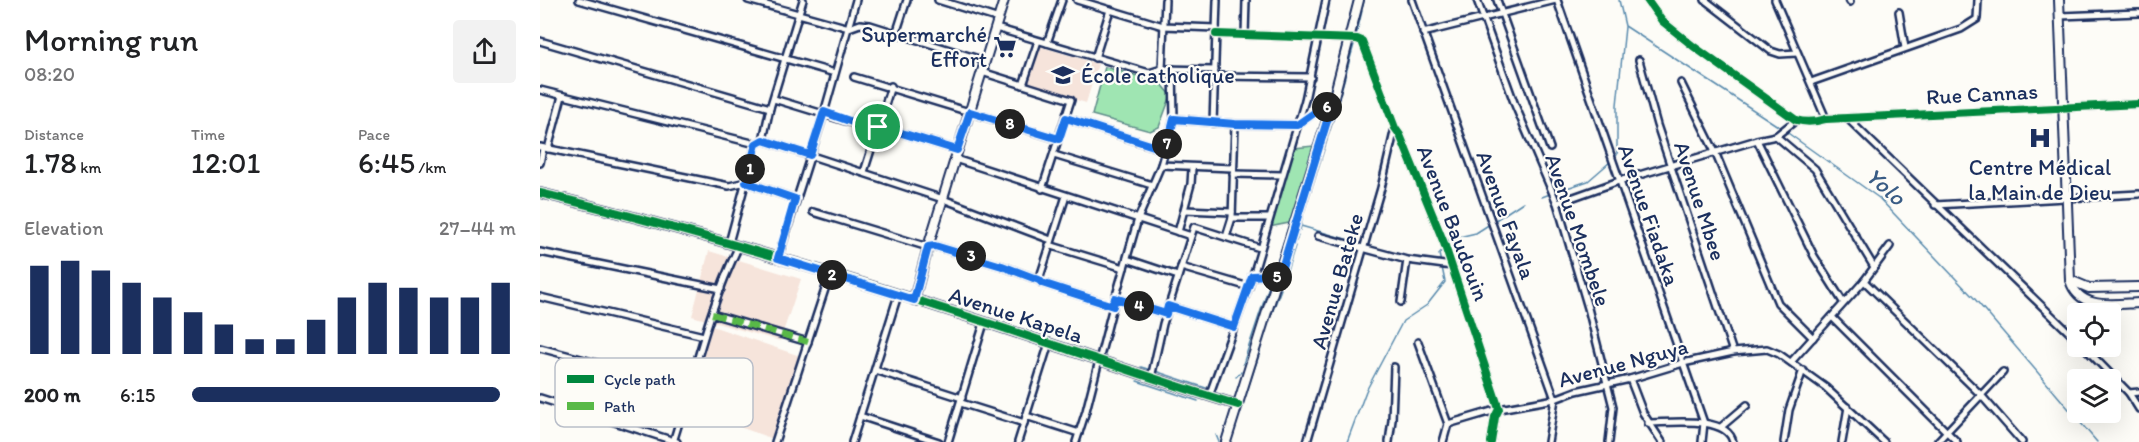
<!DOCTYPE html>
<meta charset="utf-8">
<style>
:root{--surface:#fff;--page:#f2f2f2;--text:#202124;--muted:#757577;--accent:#1b2f5e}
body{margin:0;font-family:Itim,sans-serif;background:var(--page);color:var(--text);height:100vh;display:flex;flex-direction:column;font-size:22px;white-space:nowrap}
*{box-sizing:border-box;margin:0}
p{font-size:20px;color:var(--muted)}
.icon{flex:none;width:33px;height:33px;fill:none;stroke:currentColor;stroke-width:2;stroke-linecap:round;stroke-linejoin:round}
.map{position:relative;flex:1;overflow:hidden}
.drawer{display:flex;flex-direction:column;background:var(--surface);width:540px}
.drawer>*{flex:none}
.fabs{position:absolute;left:1527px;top:303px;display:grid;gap:12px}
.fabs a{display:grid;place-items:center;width:54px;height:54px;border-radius:6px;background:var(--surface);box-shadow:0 6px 24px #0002;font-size:30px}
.pin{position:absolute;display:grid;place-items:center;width:51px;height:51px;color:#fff;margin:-26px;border:3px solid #fff;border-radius:50%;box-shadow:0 2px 6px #0007}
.km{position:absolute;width:30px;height:30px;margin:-15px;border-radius:50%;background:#222;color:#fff;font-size:16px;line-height:30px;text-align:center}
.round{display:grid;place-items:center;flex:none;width:63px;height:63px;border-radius:6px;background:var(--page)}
.head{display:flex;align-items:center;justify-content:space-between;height:102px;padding:0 24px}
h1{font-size:33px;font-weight:600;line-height:45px}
.figures{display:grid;grid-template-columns:repeat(3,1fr);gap:9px;height:102px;padding:6px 24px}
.figures div{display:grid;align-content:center}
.figures b{font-size:30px;font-weight:600}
.figures small{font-size:16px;font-weight:400}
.figures p{font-size:16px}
.chart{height:168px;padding:12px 24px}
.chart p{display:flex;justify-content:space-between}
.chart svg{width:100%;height:108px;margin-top:6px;stroke:var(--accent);stroke-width:6}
ul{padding:0 24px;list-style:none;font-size:20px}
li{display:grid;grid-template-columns:96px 72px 1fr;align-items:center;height:45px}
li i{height:15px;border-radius:8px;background:var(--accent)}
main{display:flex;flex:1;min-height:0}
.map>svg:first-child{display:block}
.built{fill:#f6e4db}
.green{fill:#9fe5b2;stroke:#5d8a88;stroke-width:1.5}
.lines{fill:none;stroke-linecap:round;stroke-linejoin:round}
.stream{stroke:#588aad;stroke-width:1.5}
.street-casing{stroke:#1b2f5e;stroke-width:10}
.secondary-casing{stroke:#1b2f5e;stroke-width:12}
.street{stroke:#fdfcf7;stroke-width:5}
.secondary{stroke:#fdfcf7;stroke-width:8}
.quiet{stroke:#58b947;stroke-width:6;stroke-dasharray:12 6;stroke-linecap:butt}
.cycleway-casing{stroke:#fdfcf7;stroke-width:11}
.cycleway{stroke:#00873e;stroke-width:8}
.route-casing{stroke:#fff;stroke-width:12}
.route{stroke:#1a73e8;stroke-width:8}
.labels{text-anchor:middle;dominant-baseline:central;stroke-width:4.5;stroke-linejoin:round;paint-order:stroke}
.poi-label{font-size:22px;fill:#1b2f5e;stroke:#fdfcf7;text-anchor:end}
.street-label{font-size:22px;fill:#1b2f5e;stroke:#fdfcf7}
.water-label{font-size:24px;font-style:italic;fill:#395c85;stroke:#fdfcf7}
.key{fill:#fdfcf7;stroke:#b9bec9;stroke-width:1.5}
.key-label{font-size:16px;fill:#1b2f5e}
</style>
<main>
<section class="drawer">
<div class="head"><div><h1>Morning run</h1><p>08:20</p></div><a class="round"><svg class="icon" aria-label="share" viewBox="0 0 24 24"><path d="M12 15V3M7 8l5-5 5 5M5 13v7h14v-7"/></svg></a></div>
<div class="figures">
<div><p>Distance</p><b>1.78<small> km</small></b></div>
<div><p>Time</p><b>12:01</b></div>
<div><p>Pace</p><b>6:45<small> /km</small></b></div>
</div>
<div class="chart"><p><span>Elevation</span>27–44 m</p>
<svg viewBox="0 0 160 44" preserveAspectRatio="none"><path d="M5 44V8M15 44V6M25 44V10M35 44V15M45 44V21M55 44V27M65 44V32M75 44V38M85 44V38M95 44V30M105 44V21M115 44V15M125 44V17M135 44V21M145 44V21M155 44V15"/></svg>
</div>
<ul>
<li><b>200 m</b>6:15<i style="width:95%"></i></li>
</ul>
</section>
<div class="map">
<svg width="1599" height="442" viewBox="0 0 1599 442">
<rect width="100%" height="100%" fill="#fdfcf7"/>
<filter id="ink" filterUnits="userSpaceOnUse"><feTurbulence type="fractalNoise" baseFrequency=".0167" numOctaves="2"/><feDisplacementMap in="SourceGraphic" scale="12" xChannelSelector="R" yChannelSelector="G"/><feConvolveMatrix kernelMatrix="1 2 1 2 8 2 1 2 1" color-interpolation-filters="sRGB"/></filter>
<g filter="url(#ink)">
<g class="built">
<path d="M499 46 558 64 546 103 487 85Z"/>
<path d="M169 251 261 279 240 341 152 316Z"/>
<path d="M172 326 263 357 233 439 144 407Z"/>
</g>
<g class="green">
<path d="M565 67 620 82 631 95 619 127 610 131 552 115Z"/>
<path d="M773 146 749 223 729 227 754 148Z"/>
</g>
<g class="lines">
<g class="stream">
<path d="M1079 0 1085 26 1241 128"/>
<path d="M823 6 824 0"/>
<path d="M806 36 814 0"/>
<path d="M816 36 822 11"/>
<path d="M787 104 798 65"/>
<path d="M790 130 815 41"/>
<path d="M1245 131 1339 198 1434 298 1557 442"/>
<path d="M1073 158 1077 155V105L1085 27"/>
<path d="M1015 192 1048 181 1070 162"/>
<path d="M1002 197 1010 194"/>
<path d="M763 214 787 140"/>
<path d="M954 221 983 202"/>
<path d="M761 226 762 217"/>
<path d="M760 230 761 226 823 244"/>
<path d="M746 234 785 110"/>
<path d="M756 241 758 235"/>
<path d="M907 244 910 239 936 233 950 224"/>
<path d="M826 245 844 251"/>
<path d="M901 263 899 254 904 248"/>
<path d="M734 273 744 240"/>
<path d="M743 283 755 246"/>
<path d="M730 318 741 289"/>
<path d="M722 343 727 326"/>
<path d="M703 364 732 277"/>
<path d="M601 367 611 370"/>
<path d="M615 371 666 388"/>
<path d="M696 377 701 372"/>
<path d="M597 381 658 401"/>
<path d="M706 394 720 352"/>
<path d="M676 435 679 442"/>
<path d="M807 442 826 391 863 321 887 305 905 282 902 267"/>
</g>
<g class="street-casing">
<g id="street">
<path d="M39 0 295 73"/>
<path d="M208 0 309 28 320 24 330 25 445 61"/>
<path d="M398 0 459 19"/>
<path d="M537 0 623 26 676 28"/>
<path d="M872 0 1015 399 1008 442"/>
<path d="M937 0 975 105 1017 203 1048 308 1073 407 1069 442"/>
<path d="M957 0 1010 148"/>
<path d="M1017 0 1164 423 1162 442"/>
<path d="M1107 0 1122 21 1153 46 1256 120C1267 123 1276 122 1286 119L1599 104"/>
<path d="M1165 0 1231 51 1240 54 1257 53"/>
<path d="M1235 0 1286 119"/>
<path d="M1309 0 1310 2"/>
<path d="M1359 12 1365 48"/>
<path d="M1520 16 1599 13"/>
<path d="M456 28 609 73 622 69 675 70"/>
<path d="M883 33 1016 0"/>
<path d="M356 34 367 0"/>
<path d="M676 34 817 39 822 41 855 128 860 135 904 243 959 409 955 417 951 442"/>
<path d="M705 35 706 0"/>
<path d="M0 41 230 108"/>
<path d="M507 43 522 0"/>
<path d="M555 58 570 10"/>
<path d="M1099 60 1117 125 1193 352"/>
<path d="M622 69 625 0"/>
<path d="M442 72 531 100 502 189"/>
<path d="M675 76 771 77"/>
<path d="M314 77 518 139"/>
<path d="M1271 82 1421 29 1437 19 1438 0"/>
<path d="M1141 83 1175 152 1238 303 1273 338"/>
<path d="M483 85 498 41"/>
<path d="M0 90 216 144"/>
<path d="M234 99 332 129 342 127 417 150"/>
<path d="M526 118 625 150"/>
<path d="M1307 118 1538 341"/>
<path d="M634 119 695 124 757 125 784 106 791 108"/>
<path d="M673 123 677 0"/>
<path d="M1236 136 1275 169 1334 267"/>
<path d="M223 140 403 199 511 240"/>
<path d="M1217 140 1274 256 1303 302"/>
<path d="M0 147 189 186 206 182 255 199"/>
<path d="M8 149 22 96"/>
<path d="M514 155 612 185"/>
<path d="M415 159 651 236"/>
<path d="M0 163 3 149"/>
<path d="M621 165 692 168"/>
<path d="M324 172 351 86"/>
<path d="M693 174 742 175"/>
<path d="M1017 203 1079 181 1217 140 1236 136 1256 120"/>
<path d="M1395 205 1599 194"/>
<path d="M645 210 692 212"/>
<path d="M273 212 388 247 395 246 462 266 499 280 502 283 573 306"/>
<path d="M692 218H729"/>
<path d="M638 232 651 184 652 168"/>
<path d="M778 236 867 260 912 266"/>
<path d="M686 237 692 218 695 124"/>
<path d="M189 243 216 144 223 140 230 108 263 0"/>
<path d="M509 245 584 268"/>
<path d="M0 252 181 289"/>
<path d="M238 258 284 113 316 0"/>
<path d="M587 259 638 276"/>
<path d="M641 267 709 287"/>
<path d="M712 276 730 275 739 278"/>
<path d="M499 280 526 196"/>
<path d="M1324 281 1440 394 1482 442"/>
<path d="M0 297 164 336"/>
<path d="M575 298 626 314"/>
<path d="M861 302 867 260"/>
<path d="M628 306 694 327"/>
<path d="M172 314 268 342"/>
<path d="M1292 317 1417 442"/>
<path d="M878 342 908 424 903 442"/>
<path d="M1543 346 1589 393 1599 409"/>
<path d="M0 348 150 388"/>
<path d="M1251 362 1324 281 1350 246"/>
<path d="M335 370 422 398"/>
<path d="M611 378 623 324 654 227 720 248"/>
<path d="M1090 379 1103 413 1122 442"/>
<path d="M1589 393 1599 392"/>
<path d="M669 396 715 269 765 100 786 0"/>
<path d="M0 398 137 442"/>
<path d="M421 403 484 423"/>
<path d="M320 416 399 442"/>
<path d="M486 416 539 433"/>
<path d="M1108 423C1130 423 1187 415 1193 442"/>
<path d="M908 424 959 409 1015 399 1036 391 1090 379 1143 363 1193 352 1227 349 1239 354 1285 387 1344 442"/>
<path d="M1181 427 1207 405"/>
<path d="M133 442C154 377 168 308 199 246"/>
<path d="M235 442 290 274"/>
<path d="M312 442 358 295"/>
<path d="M408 442 444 323"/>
<path d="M478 442 509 343"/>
<path d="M536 442 546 411 573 306 598 219 621 165 634 119 633 69"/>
<path d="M767 442 841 188 855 128"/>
<path d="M849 442 852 420 854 367"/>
<path d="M1244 442 1249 410 1263 370"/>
<path d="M1302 442 1308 407"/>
<path d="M1397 442 1463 372"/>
</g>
</g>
<g class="secondary-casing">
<g id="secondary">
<path d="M1519 0 1530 280C1539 311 1573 304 1599 303"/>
<path d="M0 193C171 235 341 287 508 343 571 364 634 386 698 405"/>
<path d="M1530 280 1549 288 1599 287"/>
<path d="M374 300 388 247 464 0"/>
<path d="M686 442 791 108 819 0"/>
</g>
</g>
<use href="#street" class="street"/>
<use href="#secondary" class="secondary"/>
<path class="quiet" d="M172 314 268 342"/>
<g class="cycleway-casing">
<g id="cycleway">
<path d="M1107 0 1122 21 1153 46 1256 120C1267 123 1276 122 1286 119L1599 104"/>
<path d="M676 34 817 39 822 41 855 128 860 135 904 243 959 409 955 417 951 442"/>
<path d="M0 193C171 235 341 287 508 343 571 364 634 386 698 405"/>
</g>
</g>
<use href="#cycleway" class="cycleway"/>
</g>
</g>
<g class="lines" filter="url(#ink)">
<g class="route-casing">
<path id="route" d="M784 106 791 108 739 278 730 275 712 276 694 327 628 306 626 314 575 298 573 306 502 283 499 280 462 266 395 246 388 247 374 300 238 258 255 199 206 182 216 144 223 140 270 155 284 112 332 129 342 127 417 150 430 112 519 139 526 118 626 150 634 119 695 124 757 125Z"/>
</g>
<use href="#route" class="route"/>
</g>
<defs>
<g id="supermarket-bare" transform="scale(1.8)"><path d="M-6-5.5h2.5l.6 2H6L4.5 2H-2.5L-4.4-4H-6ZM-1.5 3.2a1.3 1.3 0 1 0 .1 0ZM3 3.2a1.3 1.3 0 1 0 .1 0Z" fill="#1b2f5e" stroke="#fdfcf7" stroke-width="2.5" paint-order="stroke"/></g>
<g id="school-bare" transform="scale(1.8)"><path d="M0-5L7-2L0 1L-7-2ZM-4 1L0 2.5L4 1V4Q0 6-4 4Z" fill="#1b2f5e" stroke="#fdfcf7" stroke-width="2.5" paint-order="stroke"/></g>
<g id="hospital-bare" transform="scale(1.8)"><path d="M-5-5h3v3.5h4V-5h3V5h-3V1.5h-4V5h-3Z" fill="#1b2f5e" stroke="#fdfcf7" stroke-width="2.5" paint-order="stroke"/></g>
</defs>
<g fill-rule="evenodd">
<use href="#supermarket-bare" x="465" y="47"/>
<use href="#school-bare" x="523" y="75"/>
<use href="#hospital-bare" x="1500" y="138"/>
</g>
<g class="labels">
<g class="poi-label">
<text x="447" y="34">Supermarché<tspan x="447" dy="25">Effort</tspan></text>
<text x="541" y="75" text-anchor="start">École catholique</text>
<text x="1500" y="167" text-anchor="middle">Centre Médical<tspan x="1500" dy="25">la Main de Dieu</tspan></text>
</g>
<g class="street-label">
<text transform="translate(1442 94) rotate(-3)">Rue Cannas</text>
<text transform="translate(1160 201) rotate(72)">Avenue Mbee</text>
<text transform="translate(966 215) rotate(70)">Avenue Fayala</text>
<text transform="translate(1109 215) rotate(71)">Avenue Fiadaka</text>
<text transform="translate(913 223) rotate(69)">Avenue Baudouin</text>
<text transform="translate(1038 230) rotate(71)">Avenue Mombele</text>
<text transform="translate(797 281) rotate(-74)">Avenue Bateke</text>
<text transform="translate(476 315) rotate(18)">Avenue Kapela</text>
<text transform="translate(1083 363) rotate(-15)">Avenue Nguya</text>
</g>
<g class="water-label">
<text transform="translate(1346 186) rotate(41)">Yolo</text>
</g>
</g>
<rect x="15" y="358" width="198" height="69" rx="9" class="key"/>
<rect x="27" y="375" width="27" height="8" fill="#00873e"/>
<rect x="27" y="402" width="27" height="8" fill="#58b947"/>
<g class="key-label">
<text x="64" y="385">Cycle path</text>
<text x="64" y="412">Path</text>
</g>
</svg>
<div class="fabs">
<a><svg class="icon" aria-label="locate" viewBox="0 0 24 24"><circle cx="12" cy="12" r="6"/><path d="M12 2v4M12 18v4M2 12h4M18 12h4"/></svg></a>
<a><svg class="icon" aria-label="layers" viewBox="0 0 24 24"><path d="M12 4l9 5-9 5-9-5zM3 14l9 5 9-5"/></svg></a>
</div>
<div class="pin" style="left:338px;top:127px;background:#1e9e55"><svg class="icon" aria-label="arrive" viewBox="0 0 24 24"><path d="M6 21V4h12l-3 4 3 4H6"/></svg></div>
<b class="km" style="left:210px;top:169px">1</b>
<b class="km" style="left:292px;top:275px">2</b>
<b class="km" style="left:431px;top:256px">3</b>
<b class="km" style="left:599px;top:306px">4</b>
<b class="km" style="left:737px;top:277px">5</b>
<b class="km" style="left:787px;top:107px">6</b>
<b class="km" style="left:627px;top:144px">7</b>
<b class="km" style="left:470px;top:124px">8</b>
</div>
</main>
